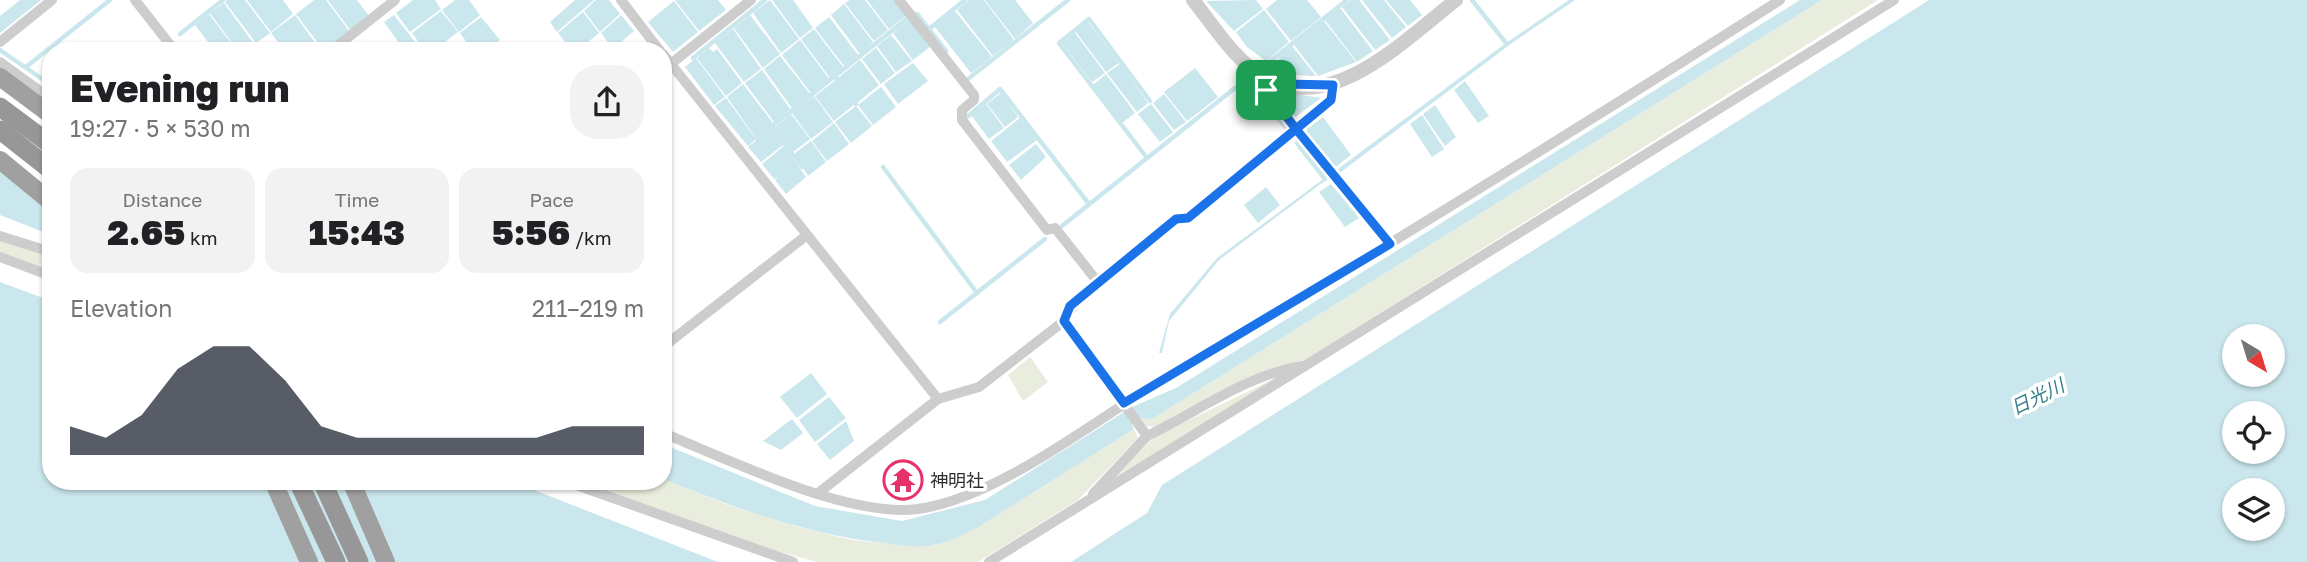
<!DOCTYPE html>
<meta charset="utf-8">
<style>
:root{--surface:#fff;--page:#f2f2f2;--text:#202124;--muted:#757577;--accent:#111827}
body{margin:0;font-family:"Golos Text","Noto Sans JP",sans-serif;background:var(--page);color:var(--text);height:100vh;display:flex;flex-direction:column;font-size:26px;white-space:nowrap}
*{box-sizing:border-box;margin:0}
p{font-size:23px;color:var(--muted)}
.icon{flex:none;width:38px;height:38px;fill:none;stroke:currentColor;stroke-width:2;stroke-linecap:round;stroke-linejoin:round}
.map{position:relative;flex:1;overflow:hidden}
.drawer{position:absolute;left:42px;top:42px;width:630px;height:448px;display:flex;flex-direction:column;background:var(--surface);border-radius:28px;box-shadow:0 2px 5px #0004}
.drawer>*{flex:none}
.needle{width:46px;rotate:142deg}
.fabs{position:absolute;left:2222px;top:324px;display:grid;gap:14px}
.fabs a{display:grid;place-items:center;width:63px;height:63px;border-radius:50%;background:var(--surface);box-shadow:0 2px 5px #0004;font-size:35px}
.pin{position:absolute;display:grid;place-items:center;width:60px;height:60px;color:#fff;margin:-30px;border-radius:14px;box-shadow:0 4px 10px #0006}
.round{display:grid;place-items:center;flex:none;width:74px;height:74px;border-radius:28px;background:var(--page)}
.overview{display:flex;align-items:center;justify-content:space-between;height:119px;padding:0 28px}
h1{font-size:38px;font-weight:800;line-height:52px}
.metrics{display:grid;grid-template-columns:repeat(3,1fr);gap:10px;height:119px;padding:7px 28px}
.metrics div{display:grid;align-content:center;border-radius:18px;background:var(--page);text-align:center}
.metrics b{font-size:35px;font-weight:800}
.metrics small{font-size:19px;font-weight:400}
.metrics p{font-size:19px}
.chart{height:196px;padding:14px 28px}
.chart p{display:flex;justify-content:space-between}
.chart svg{width:100%;height:126px;margin-top:7px;fill:var(--accent);opacity:.7}
.map>svg:first-child{display:block}
.green{fill:#e9eddd}
.water{fill:#cae7ed;fill-rule:evenodd}
.lines{fill:none;stroke-linecap:round;stroke-linejoin:round}
.stream{stroke:#cae7ed;stroke-width:4.5}
.minor{stroke:#cdcdcd;stroke-width:10}
.tertiary{stroke:#cdcdcd;stroke-width:14}
.trunk{stroke:#a0a0a0;stroke-width:18}
.motorway{stroke:#979797;stroke-width:19}
.route-casing{stroke:#fff;stroke-width:14}
.route{stroke:#1a73e8;stroke-width:9}
.labels{text-anchor:middle;dominant-baseline:central;stroke-width:7;stroke-linejoin:round;paint-order:stroke}
.poi-label{font-size:18px;fill:#303030;stroke:#fff;text-anchor:start}
.water-label{font-size:19px;font-style:italic;fill:#3a808c;stroke:#fff}
</style>
<div class="map">
<svg width="2307" height="562" viewBox="0 0 2307 562">
<rect width="100%" height="100%" fill="#fff"/>
<g class="green">
<path d="M1822 0H1878L1305 360C1253 371 1205 403 1157 427L1145 426 1139 418 1152 419Z"/>
<path d="M0 241 51 256V272L0 253Z"/>
<path d="M1030 357 1048 382 1023 401 1008 375Z"/>
<path d="M1292 370 1104 485 1156 436Z"/>
<path d="M1134 429 1138 438 1078 500 978 562H817L743 542 579 481 663 479 728 505 798 527 852 540 915 546 936 545 977 528Z"/>
</g>
<g class="water">
<path d="M20 0H41L0 33V16Z"/>
<path d="M227 0H245L270 33 256 43 225 2Z"/>
<path d="M247 0H283L293 14 271 32Z"/>
<path d="M314 0H326L349 31 324 51 296 14Z"/>
<path d="M328 0H351L365 18 350 30Z"/>
<path d="M413 0H435L441 9 410 32 396 13Z"/>
<path d="M455 0H469L480 15 459 32 442 10Z"/>
<path d="M575 0H594L557 32 550 22Z"/>
<path d="M596 0H609L620 14 600 32 584 11Z"/>
<path d="M675 0H718L726 10 699 31Z"/>
<path d="M770 0 799 39 781 53 753 13Z"/>
<path d="M772 0H793L813 28 800 38Z"/>
<path d="M850 0H865L888 30 874 41 845 3Z"/>
<path d="M867 0H895L907 15 889 29Z"/>
<path d="M969 0H984L1014 40 993 56 957 10Z"/>
<path d="M985 0H1015L1033 23 1015 39Z"/>
<path d="M1256 0 1263 9 1234 31 1206 1Z"/>
<path d="M1277 0H1307L1321 17 1291 41 1266 9Z"/>
<path d="M1351 0H1359L1390 40 1375 50 1342 7Z"/>
<path d="M1362 0H1384L1406 27 1392 38Z"/>
<path d="M1386 0H1410L1422 15 1408 26Z"/>
<path d="M1569 0H1575L1512 43 1337 175 1334 172 1506 43Z"/>
<path d="M1800 0H1822L1152 419 1139 418 1132 425 1134 429 977 528C964 534 951 541 937 544 920 549 901 545 884 543 807 535 735 508 663 479V444L815 506 902 521 985 500 1132 407 1176 388Z"/>
<path d="M1929 0H2307V562H1071L1147 513 1162 485ZM2235 336H2273V374H2235ZM2235 413H2273V452H2235ZM2235 490H2273V528H2235Z"/>
<path d="M674 1 698 32 673 52 648 22Z"/>
<path d="M224 3 254 44 246 51H238L210 13Z"/>
<path d="M844 4 873 42 860 54 831 15Z"/>
<path d="M1340 8 1373 51 1357 62 1325 20Z"/>
<path d="M1264 10 1289 42 1266 61 1247 47 1236 32Z"/>
<path d="M441 11 458 32 433 51H425L412 33Z"/>
<path d="M955 11 992 57 971 73 935 27Z"/>
<path d="M583 12 599 33 577 51H572L558 33Z"/>
<path d="M209 14 237 51H215L195 25Z"/>
<path d="M295 15 321 51H285L271 33Z"/>
<path d="M394 15 422 51H405L384 22Z"/>
<path d="M621 15 634 31 613 49 601 33Z"/>
<path d="M750 15 780 54 763 68 734 28Z"/>
<path d="M481 17 500 40 484 51H473L460 33Z"/>
<path d="M829 17 858 55 844 66 815 28Z"/>
<path d="M910 19 931 46 913 60 893 33Z"/>
<path d="M1324 21 1356 62 1318 76 1294 45Z"/>
<path d="M1088 22 1119 63 1106 72 1076 32Z"/>
<path d="M733 29 761 69 744 82 715 43Z"/>
<path d="M814 29 843 67 830 78 801 39Z"/>
<path d="M1075 33 1105 73 1092 82 1062 43Z"/>
<path d="M891 35 912 61 896 72 877 46Z"/>
<path d="M800 40 829 79 811 93 782 55Z"/>
<path d="M1292 46 1316 76 1291 75 1278 58Z"/>
<path d="M709 48 713 52 717 49 742 83 726 96 697 58Z"/>
<path d="M876 48 895 73 881 84 862 59Z"/>
<path d="M780 56 810 94 792 108 764 69Z"/>
<path d="M696 58 725 97 714 105 685 67Z"/>
<path d="M860 60 879 85 857 103 838 78Z"/>
<path d="M913 63 928 81 898 104 884 84Z"/>
<path d="M1120 64 1148 103 1137 112 1107 73Z"/>
<path d="M1195 68 1218 97 1187 121 1164 92Z"/>
<path d="M762 70 790 109 774 122 745 83Z"/>
<path d="M1106 74 1135 113 1122 123 1093 85Z"/>
<path d="M836 80 855 104 834 121 815 96Z"/>
<path d="M1465 81 1489 116 1478 123 1454 90Z"/>
<path d="M743 84 773 123 755 137 727 97Z"/>
<path d="M881 87 896 107 873 125 858 105Z"/>
<path d="M1276 91 1321 98 1294 118 1274 92Z"/>
<path d="M1001 93 1018 117 1005 127 987 104Z"/>
<path d="M1164 94 1186 122 1174 130 1153 103Z"/>
<path d="M814 96 833 122 811 139 792 113Z"/>
<path d="M726 98 756 139 748 146 715 106Z"/>
<path d="M986 104 1004 128 989 139 971 115Z"/>
<path d="M1151 104 1173 132 1160 142 1138 114Z"/>
<path d="M1435 105 1456 137 1445 146 1423 114Z"/>
<path d="M856 106 872 126 851 143 835 122Z"/>
<path d="M791 114 810 139 793 152 774 128Z"/>
<path d="M1422 115 1444 149 1432 157 1410 124Z"/>
<path d="M1323 117 1351 155 1333 169 1307 134V129Z"/>
<path d="M1020 118 1037 140 1007 162 991 141Z"/>
<path d="M834 123 849 144 827 161 812 141Z"/>
<path d="M771 129 783 145 761 162 748 147Z"/>
<path d="M811 141 826 162 808 176 794 154Z"/>
<path d="M1036 144 1046 157 1021 180 1009 165Z"/>
<path d="M784 146 806 177 786 194 775 180 778 177 774 179 762 164Z"/>
<path d="M0 166 51 189V235L0 215Z"/>
<path d="M1322 180H1326L1219 260 1169 321 1162 353H1159L1170 314 1217 258Z"/>
<path d="M1331 184 1359 218 1345 227 1319 192Z"/>
<path d="M1266 187 1280 205 1258 223 1244 205Z"/>
<path d="M0 282 51 301V481H511L718 562H0Z"/>
<path d="M811 373 827 394 797 418 780 397Z"/>
<path d="M829 397 846 418 815 442 799 420Z"/>
<path d="M792 419 803 433 781 450 763 441Z"/>
<path d="M846 421 854 441 830 460 817 444Z"/>
</g>
<g class="lines">
<g class="stream">
<path d="M354 0 367 17"/>
<path d="M1472 0 1506 43"/>
<path d="M917 14 946 51"/>
<path d="M929 29 965 0"/>
<path d="M180 34 223 0"/>
<path d="M0 50 51 85"/>
<path d="M693 58 765 0"/>
<path d="M1268 63 1347 0"/>
<path d="M26 67 110 0"/>
<path d="M835 76 856 104"/>
<path d="M968 79 1068 0"/>
<path d="M1243 82 1247 79 1288 130"/>
<path d="M966 118 1000 89 1089 204"/>
<path d="M771 126 802 167"/>
<path d="M757 138 909 17"/>
<path d="M1297 143 1325 179"/>
<path d="M1147 158 1059 43 1089 19 1150 101"/>
<path d="M883 167 977 293"/>
<path d="M1062 226 1235 88"/>
<path d="M940 322 1045 239"/>
</g>
<g class="minor">
<path d="M135 0 175 51"/>
<path d="M621 0 660 51"/>
<path d="M899 0 974 95V100L962 110V120L1047 230 1055 228 1097 281"/>
<path d="M0 42 52 0"/>
<path d="M331 51 395 0"/>
<path d="M663 54 938 399"/>
<path d="M0 62 51 99"/>
<path d="M663 70 751 0"/>
<path d="M1264 77 1266 91 1389 244"/>
<path d="M0 236 51 252"/>
<path d="M0 257 51 276"/>
<path d="M1064 321 1147 436 1093 494"/>
<path d="M663 347 807 235"/>
<path d="M663 433C730 460 848 518 918 509 998 498 1095 420 1165 378 1373 256 1577 129 1780 0"/>
<path d="M1147 436C1197 412 1248 374 1303 366"/>
<path d="M565 481 793 562"/>
<path d="M817 494 938 399 979 387 1064 321C1072 301 1088 299 1097 281L1176 219 1188 218 1331 100 1333 85"/>
<path d="M989 562 1894 0"/>
</g>
<path class="tertiary" d="M1193 0C1214 26 1235 61 1265 78 1332 116 1408 37 1456 0"/>
<g class="trunk">
<path d="M0 77 51 115"/>
<path d="M0 160 51 202"/>
<path d="M273 481 309 562"/>
<path d="M351 481 386 562"/>
</g>
<g class="motorway">
<path d="M0 107 51 145"/>
<path d="M0 130 51 170"/>
<path d="M298 481 336 562"/>
<path d="M322 481 359 562"/>
</g>
</g>
<g class="lines">
<g class="route-casing">
<path id="route" d="M1266 90 1296 129 1188 218 1176 219 1070 306 1064 321 1124 403 1390 244 1296 129 1331 100 1333 85 1284 84 1264 77 1266 90"/>
</g>
<use href="#route" class="route"/>
</g>
<defs>
<g id="temple-ring" transform="scale(2.0125)"><circle r="9.5" fill="#fff" stroke="#e73169" stroke-width="1.5"/><path d="M0-6L5-2H3V0L6.5 2.5H4V6H1.5V3h-3V6H-4V2.5H-6.5L-3 0V-2H-5Z" fill="#e73169"/></g>
</defs>
<g fill-rule="evenodd">
<use href="#temple-ring" x="903" y="480"/>
</g>
<g class="labels">
<g class="poi-label">
<text x="930" y="480">神明社</text>
</g>
<g class="water-label">
<text transform="translate(2037 396) rotate(-26)">日光川</text>
</g>
</g>
</svg>
<div class="fabs">
<a><svg class="needle" viewBox="-14 -14 28 28"><path d="M0-13l5 13h-10z" fill="#e53935"/><path d="M0 13l5-13h-10z" fill="#757577"/></svg></a>
<a><svg class="icon" aria-label="locate" viewBox="0 0 24 24"><circle cx="12" cy="12" r="6"/><path d="M12 2v4M12 18v4M2 12h4M18 12h4"/></svg></a>
<a><svg class="icon" aria-label="layers" viewBox="0 0 24 24"><path d="M12 4l9 5-9 5-9-5zM3 14l9 5 9-5"/></svg></a>
</div>
<div class="pin" style="left:1266px;top:90px;background:#1e9e55"><svg class="icon" aria-label="arrive" viewBox="0 0 24 24"><path d="M6 21V4h12l-3 4 3 4H6"/></svg></div>
<section class="drawer">
<div class="overview"><div><h1>Evening run</h1><p>19:27 · 5 × 530 m</p></div><a class="round"><svg class="icon" aria-label="share" viewBox="0 0 24 24"><path d="M12 15V3M7 8l5-5 5 5M5 13v7h14v-7"/></svg></a></div>
<div class="metrics">
<div><p>Distance</p><b>2.65<small> km</small></b></div>
<div><p>Time</p><b>15:43</b></div>
<div><p>Pace</p><b>5:56<small> /km</small></b></div>
</div>
<div class="chart"><p><span>Elevation</span>211–219 m</p>
<svg viewBox="0 0 160 44" preserveAspectRatio="none"><path d="M0 44V34L10 38L20 30L30 14L40 6L50 6L60 18L70 34L80 38L90 38L100 38L110 38L120 38L130 38L140 34L150 34L160 34V44z"/></svg>
</div>
</section>
</div>
